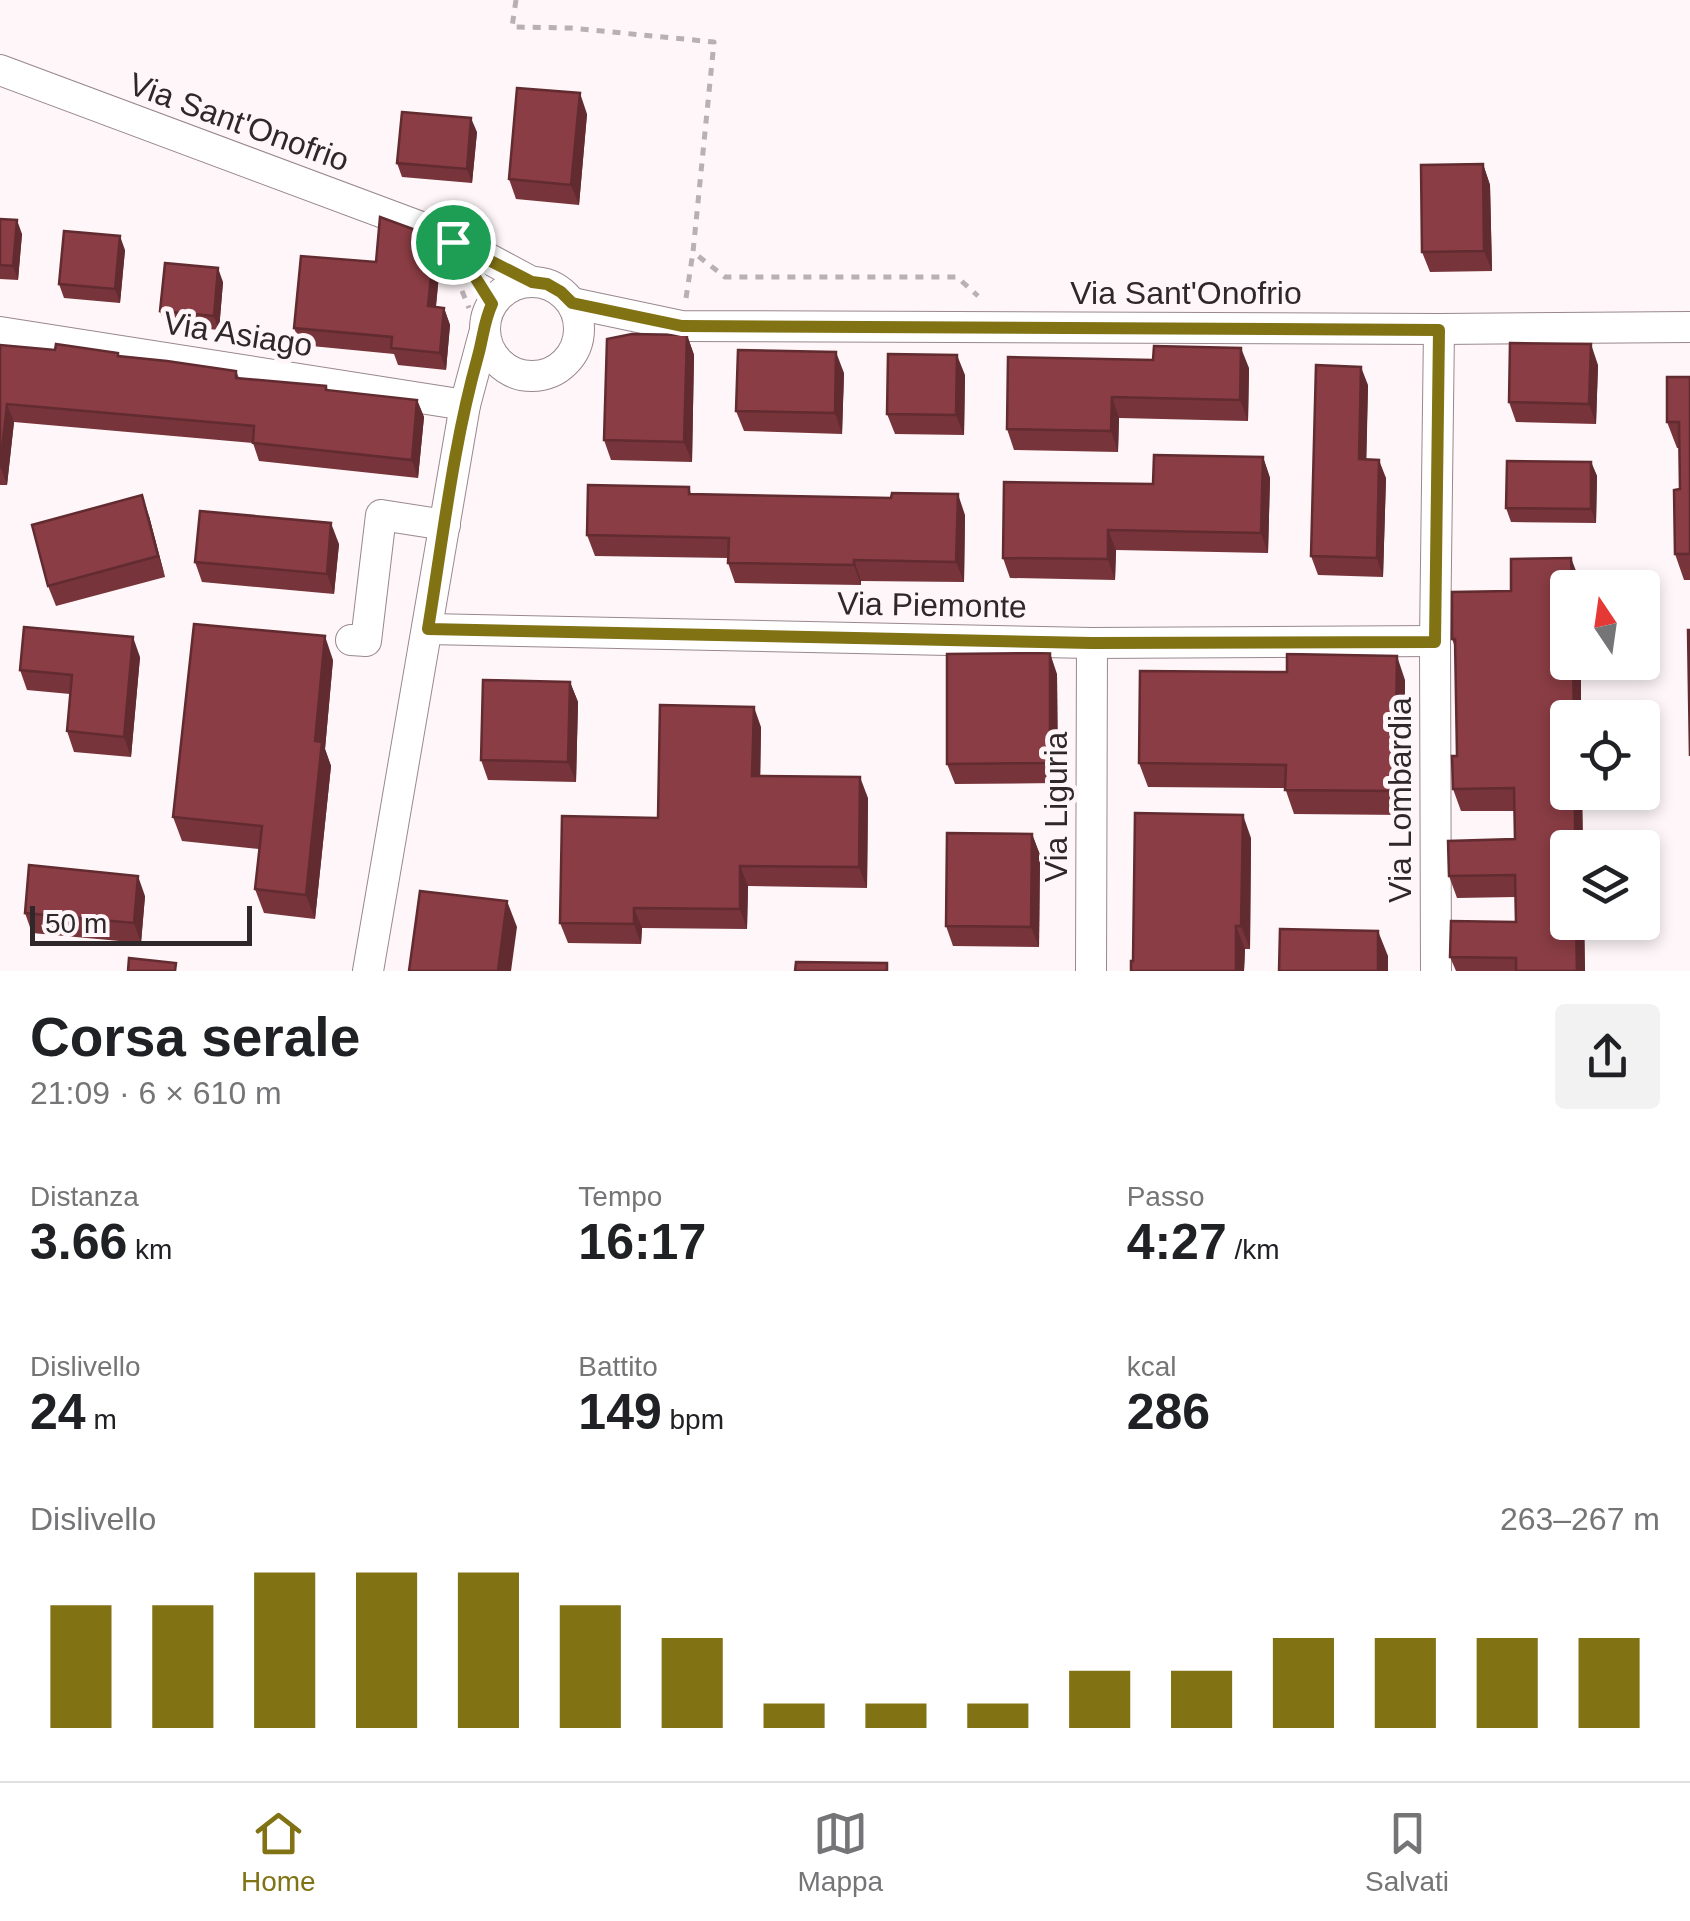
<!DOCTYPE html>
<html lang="it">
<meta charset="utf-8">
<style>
:root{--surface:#fff;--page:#f2f2f2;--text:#202124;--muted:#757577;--line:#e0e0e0;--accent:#817214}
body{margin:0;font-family:Arial,sans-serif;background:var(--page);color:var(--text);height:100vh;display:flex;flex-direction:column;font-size:38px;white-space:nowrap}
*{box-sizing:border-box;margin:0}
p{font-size:32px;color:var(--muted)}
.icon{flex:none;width:55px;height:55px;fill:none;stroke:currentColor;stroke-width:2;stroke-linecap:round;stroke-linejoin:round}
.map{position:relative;height:971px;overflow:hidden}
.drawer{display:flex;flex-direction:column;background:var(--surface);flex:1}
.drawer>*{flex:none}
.needle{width:65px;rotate:347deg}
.fabs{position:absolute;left:1550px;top:570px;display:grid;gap:20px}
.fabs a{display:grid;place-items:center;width:110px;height:110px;border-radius:10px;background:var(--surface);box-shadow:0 5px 15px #0003;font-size:50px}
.scale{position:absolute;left:30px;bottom:25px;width:222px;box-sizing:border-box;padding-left:10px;border:5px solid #2f282a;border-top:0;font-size:28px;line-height:35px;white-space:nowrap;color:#2f282a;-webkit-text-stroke:8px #fef6f8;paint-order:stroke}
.pin{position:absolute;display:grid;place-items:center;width:85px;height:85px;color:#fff;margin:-42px;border:5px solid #fff;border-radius:50%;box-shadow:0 2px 10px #0007}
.round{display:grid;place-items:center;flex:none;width:105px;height:105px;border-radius:10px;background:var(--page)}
.head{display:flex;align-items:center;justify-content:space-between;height:170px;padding:0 30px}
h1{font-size:55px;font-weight:600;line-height:75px}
.figures{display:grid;grid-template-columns:repeat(3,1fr);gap:15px;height:170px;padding:10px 30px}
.figures div{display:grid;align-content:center}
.figures b{font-size:50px;font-weight:600}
.figures small{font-size:28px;font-weight:400}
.figures p{font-size:28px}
.chart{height:280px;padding:20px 30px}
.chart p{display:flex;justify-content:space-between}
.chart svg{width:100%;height:180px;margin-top:10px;stroke:var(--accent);stroke-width:6}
.menu{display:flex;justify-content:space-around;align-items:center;height:140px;border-top:2px solid var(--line);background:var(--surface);font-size:28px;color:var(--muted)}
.menu a{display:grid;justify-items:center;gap:5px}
.menu .current{color:var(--accent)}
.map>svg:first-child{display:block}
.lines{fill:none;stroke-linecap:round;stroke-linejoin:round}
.minor-casing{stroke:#99888d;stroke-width:32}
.path{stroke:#b8b0b2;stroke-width:5;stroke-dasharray:8 8;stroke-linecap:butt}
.minor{stroke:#fff;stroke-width:30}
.wall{fill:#77343a}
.shaded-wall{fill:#612b30}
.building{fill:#8a3d44;stroke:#612b30;stroke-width:2.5}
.route-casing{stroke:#fff;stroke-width:20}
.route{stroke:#817214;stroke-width:12}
.labels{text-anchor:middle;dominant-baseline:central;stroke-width:10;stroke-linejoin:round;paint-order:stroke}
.street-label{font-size:32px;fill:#2f282a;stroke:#fef6f8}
</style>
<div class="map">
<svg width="1690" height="971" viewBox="0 0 1690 971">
<rect width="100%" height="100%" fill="#fef6f8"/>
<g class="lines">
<g class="minor-casing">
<g id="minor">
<path d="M0 70 448 237 532 282"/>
<circle cx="532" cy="329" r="47"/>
<path d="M572 303 681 326 1439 329 1690 327"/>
<path d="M0 332 465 405"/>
<path d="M428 629 1092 643 1435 641"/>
<path d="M351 640 366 641 381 515 445 525"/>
<path d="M368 971 465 405 484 334"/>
<path d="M1091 971 1092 643"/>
<path d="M1436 971 1435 641 1439 329"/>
</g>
</g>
<g class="path">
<path d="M516 0 512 27 571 28 714 42 693 252 725 277H957L978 296"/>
<path d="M456 276 469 308"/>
<path d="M686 298 693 252"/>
</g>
<use href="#minor" class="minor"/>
</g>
<g class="wall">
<path d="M587 114 579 205 516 199 509 179Z"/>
<path d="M477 132 472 183 402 177 397 163Z"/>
<path d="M1483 164 1490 185 1492 271 1430 272 1422 252Z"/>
<path d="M0 219 22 234 18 280 0 279Z"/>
<path d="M435 237 441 254 436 307 444 308 450 325 446 370 398 365 394 354 301 345 294 328 376 262Z"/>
<path d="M125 250 120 303 64 298 59 284Z"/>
<path d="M223 282 219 330 165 325 160 311Z"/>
<path d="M687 335 694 355 692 462 611 460 604 440Z"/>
<path d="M0 345 120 356 236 371 239 378 326 386 328 390 417 400 424 417 418 478 259 461 253 443 14 422 7 485H0Z"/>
<path d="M1153 360 1249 368 1248 421 1119 418 1118 452 1014 450 1007 429Z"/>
<path d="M1598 365 1596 424 1516 422 1509 402Z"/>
<path d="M844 373 842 434 744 431 736 411Z"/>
<path d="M965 375 964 435 895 434 887 414Z"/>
<path d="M1690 377V580H1684L1675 554 1680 489 1679 448H1677L1667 422Z"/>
<path d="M1368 385 1366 459 1386 478 1383 577 1318 575 1311 556Z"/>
<path d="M1263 457 1270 478 1268 553 1116 550 1115 580 1010 578 1003 558 1153 484Z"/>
<path d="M1591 462 1597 476 1596 523 1511 522 1506 508Z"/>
<path d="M689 487 691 494 965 515 964 582 861 581V585L735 583 728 563V558L595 556 587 535Z"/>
<path d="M149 516 165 577 56 606 48 586Z"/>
<path d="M339 544 334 594 202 582 195 562Z"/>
<path d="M1580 581 1581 718H1568V792H1582L1585 971H1456L1450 957 1516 922 1515 897 1457 898 1449 876 1515 839 1514 811H1461L1453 789 1457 756 1455 647 1452 639 1511 591Z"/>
<path d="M140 657 131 757 74 752 67 731 70 694 27 690 20 670Z"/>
<path d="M333 660 325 749 331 766 315 919 264 913 255 889 259 849 182 841 173 817Z"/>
<path d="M1057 674 1058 783 955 784 947 764Z"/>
<path d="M1405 680 1404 815 1294 814 1285 788 1148 787 1139 763Z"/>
<path d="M570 682 578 702 576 782 488 780 481 760Z"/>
<path d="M761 727 760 776 868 798 867 888 748 886 747 929 642 928 641 944 568 943 560 923 658 818Z"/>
<path d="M1032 834 1040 855 1039 947 953 946 946 926Z"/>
<path d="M1251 838 1250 949H1245L1244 971H1131L1133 961Z"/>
<path d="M145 896 141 943 32 933 25 913Z"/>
</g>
<g class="shaded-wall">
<path d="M580 93 587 114 579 205 571 185Z"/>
<path d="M471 118 477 132 472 183 467 169Z"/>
<path d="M1483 164 1490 185 1492 271 1484 251Z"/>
<path d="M17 220 22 234 18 280 13 266Z"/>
<path d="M120 236 125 250 120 303 115 289Z"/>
<path d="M435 237 441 254 434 324 428 306Z"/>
<path d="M218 268 223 282 219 330 214 316Z"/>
<path d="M444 308 450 325 446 370 440 353Z"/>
<path d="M687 335 694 355 692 462 684 442Z"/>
<path d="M1591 344 1598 365 1596 424 1589 404Z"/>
<path d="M1241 348 1249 368 1248 421 1240 400Z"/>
<path d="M836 352 844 373 842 434 835 413Z"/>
<path d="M957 355 965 375 964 435 956 415Z"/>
<path d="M1361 367 1368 385 1366 478 1359 459Z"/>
<path d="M1112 397 1119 418 1118 452 1111 431Z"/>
<path d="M417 400 424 417 418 478 412 460Z"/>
<path d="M7 404 14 422 7 485 1 468Z"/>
<path d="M1263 457 1270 478 1268 553 1261 533Z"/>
<path d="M1379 460 1386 478 1383 577 1377 558Z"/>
<path d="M1591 462 1597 476 1596 523 1591 509Z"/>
<path d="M958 494 965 515 964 582 956 562Z"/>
<path d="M142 495 149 516 165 577 158 556Z"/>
<path d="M331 523 339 544 334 594 327 574Z"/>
<path d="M1108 530 1116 550 1115 580 1108 559Z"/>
<path d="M1571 558 1580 581V588H1572Z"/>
<path d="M854 560 861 581V585L854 565Z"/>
<path d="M325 636 333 660 325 749 331 766 315 919 306 895 315 741Z"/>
<path d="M133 637 140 657 131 757 124 737Z"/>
<path d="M1050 653 1057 674 1058 783 1050 763Z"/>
<path d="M1397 656 1405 680 1404 815 1395 791Z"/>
<path d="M1573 662H1581V718H1574Z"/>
<path d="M570 682 578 702 576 782 568 762Z"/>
<path d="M754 707 761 727 760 796 752 776Z"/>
<path d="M860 777 868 798 867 888 859 867Z"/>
<path d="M1575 792H1582L1583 848H1575Z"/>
<path d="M1243 815 1251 838 1250 949 1241 926Z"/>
<path d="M1032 834 1040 855 1039 947 1031 927Z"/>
<path d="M740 866 748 886 747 929 740 909Z"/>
<path d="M138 876 145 896 141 943 134 923Z"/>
<path d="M507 901 517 927 511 971H498Z"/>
<path d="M634 908 642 928 641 944 634 924Z"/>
<path d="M1576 922H1584L1585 971H1577Z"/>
<path d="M1236 926 1245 949 1244 971H1236Z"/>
<path d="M1378 931 1388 956V971H1378Z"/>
</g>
<g class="building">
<path d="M517 88 580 93 571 185 509 179Z"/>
<path d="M402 112 471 118 467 169 397 163Z"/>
<path d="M1483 164 1484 251 1422 252 1421 165Z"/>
<path d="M380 217 435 237 428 306 444 308 440 353 391 348 392 337 294 328 301 256 376 262Z"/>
<path d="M0 219 17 220 13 266 0 265Z"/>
<path d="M64 231 120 236 115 289 59 284Z"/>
<path d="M165 263 218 268 214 316 160 311Z"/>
<path d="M632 334 687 335 684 442 604 440 607 339Z"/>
<path d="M1510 343 1591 344 1589 404 1509 402Z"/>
<path d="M56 344 118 353V356L167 361 236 371V378L326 386V390L417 400 412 460 253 443 254 426 7 404 0 468V345L55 350Z"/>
<path d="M1154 346 1241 348 1240 400 1112 397 1111 431 1007 429 1008 357 1153 360Z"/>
<path d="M738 350 836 352 835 413 736 411Z"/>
<path d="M888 354 957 355 956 415 887 414Z"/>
<path d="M1316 365 1361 367 1359 459 1379 460 1377 558 1311 556Z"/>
<path d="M1667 377H1690V554H1675L1674 490 1680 489 1679 422H1667Z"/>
<path d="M1154 455 1263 457 1261 533 1108 530V559L1003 558 1004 482 1153 484Z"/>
<path d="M1507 461 1591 462V509L1506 508Z"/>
<path d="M588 485 689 487V494L891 498 892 493 958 494 956 562 854 560V565L728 563 729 538 587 535Z"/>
<path d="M142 495 158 556 48 586 32 525Z"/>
<path d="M200 511 331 523 327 574 195 562Z"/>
<path d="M1571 558 1572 588H1568V662H1573L1574 718H1568V792H1575V848H1568V922H1576L1577 971H1516V958L1450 957 1451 921 1516 922 1515 875 1449 876 1448 841 1515 839 1514 788 1453 789 1452 756H1457L1455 639H1452V592L1511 591V559Z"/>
<path d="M194 624 325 636 315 741 322 742 306 895 255 889 262 826 173 817Z"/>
<path d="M24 627 133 637 124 737 67 731 72 675 20 670Z"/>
<path d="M1688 630H1690V756Z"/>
<path d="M1050 653V763L947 764V654Z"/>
<path d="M1287 654 1397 656 1395 791 1285 790 1286 765 1139 763 1140 671 1287 672Z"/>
<path d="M483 680 570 682 568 762 481 760Z"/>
<path d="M660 705 754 707 752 776 860 777 859 867 740 866V909L634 908V924L560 923 562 816 658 818Z"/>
<path d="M1135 813 1243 815 1241 926H1236V971H1131V961H1133Z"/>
<path d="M947 833 1032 834 1031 927 946 926Z"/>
<path d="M29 865 138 876 134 923 25 913Z"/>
<path d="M420 891 507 901 498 971H409Z"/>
<path d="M1280 929 1378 931V971H1279Z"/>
<path d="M129 958 176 963 175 971H128Z"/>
<path d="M796 962 887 963V971H795Z"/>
</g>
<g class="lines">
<g class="route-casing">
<path id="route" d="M453 242 532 282 547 284 561 292 572 303 682 326 1439 330 1435 642 1092 643 428 629C443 538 453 445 478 356 483 338 484 321 492 304Z"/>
</g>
<use href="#route" class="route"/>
</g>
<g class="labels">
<g class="street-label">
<text transform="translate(239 122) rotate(20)">Via Sant'Onofrio</text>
<text x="1186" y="293">Via Sant'Onofrio</text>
<text transform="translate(238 334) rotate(9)">Via Asiago</text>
<text transform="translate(932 605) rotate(1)">Via Piemonte</text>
<text transform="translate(1400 800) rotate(-90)">Via Lombardia</text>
<text transform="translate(1056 807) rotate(-90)">Via Liguria</text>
</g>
</g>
</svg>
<div class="fabs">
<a><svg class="needle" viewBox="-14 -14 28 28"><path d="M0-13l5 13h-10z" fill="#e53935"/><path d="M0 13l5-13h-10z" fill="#757577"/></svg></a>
<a><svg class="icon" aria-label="locate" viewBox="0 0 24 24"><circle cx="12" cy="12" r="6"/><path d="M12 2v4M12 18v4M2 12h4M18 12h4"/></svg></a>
<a><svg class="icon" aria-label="layers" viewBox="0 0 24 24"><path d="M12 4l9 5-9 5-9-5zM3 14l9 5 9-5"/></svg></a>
</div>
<div class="scale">50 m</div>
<div class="pin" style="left:453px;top:242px;background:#1e9e55"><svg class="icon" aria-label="arrive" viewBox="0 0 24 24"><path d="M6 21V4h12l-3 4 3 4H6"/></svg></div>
</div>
<section class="drawer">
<div class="head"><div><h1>Corsa serale</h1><p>21:09 · 6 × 610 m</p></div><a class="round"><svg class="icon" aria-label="share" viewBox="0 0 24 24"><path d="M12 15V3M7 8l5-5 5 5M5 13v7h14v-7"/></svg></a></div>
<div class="figures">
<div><p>Distanza</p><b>3.66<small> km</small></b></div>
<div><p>Tempo</p><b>16:17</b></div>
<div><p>Passo</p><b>4:27<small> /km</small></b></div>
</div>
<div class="figures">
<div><p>Dislivello</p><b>24<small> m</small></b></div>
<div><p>Battito</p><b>149<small> bpm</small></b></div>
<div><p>kcal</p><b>286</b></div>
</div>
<div class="chart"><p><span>Dislivello</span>263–267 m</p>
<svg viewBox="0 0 160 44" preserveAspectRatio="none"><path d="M5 44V14M15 44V14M25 44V6M35 44V6M45 44V6M55 44V14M65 44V22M75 44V38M85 44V38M95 44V38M105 44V30M115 44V30M125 44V22M135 44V22M145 44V22M155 44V22"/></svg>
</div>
</section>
<nav class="menu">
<a class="current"><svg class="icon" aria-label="home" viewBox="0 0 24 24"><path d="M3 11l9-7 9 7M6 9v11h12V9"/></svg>Home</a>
<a><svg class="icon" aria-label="map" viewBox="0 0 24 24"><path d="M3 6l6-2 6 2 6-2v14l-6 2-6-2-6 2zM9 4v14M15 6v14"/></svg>Mappa</a>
<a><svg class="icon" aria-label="saved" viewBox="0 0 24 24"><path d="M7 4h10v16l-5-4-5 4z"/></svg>Salvati</a>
</nav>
